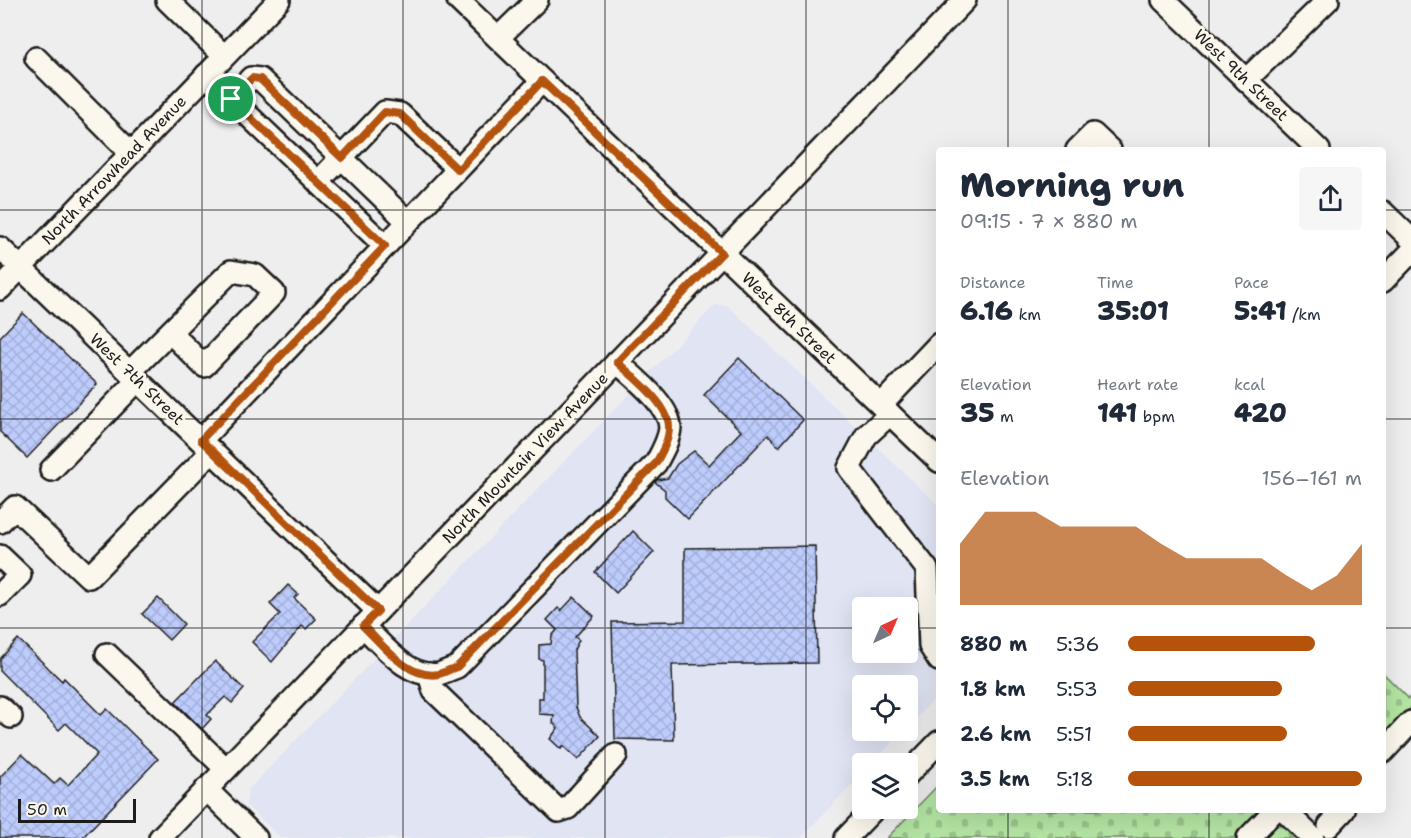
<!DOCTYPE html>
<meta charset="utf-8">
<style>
:root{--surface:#fff;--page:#f6f6f7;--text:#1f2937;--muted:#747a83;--accent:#b45309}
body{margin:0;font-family:"Shantell Sans",sans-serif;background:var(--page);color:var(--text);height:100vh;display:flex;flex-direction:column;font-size:22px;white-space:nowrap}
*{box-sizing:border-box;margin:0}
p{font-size:20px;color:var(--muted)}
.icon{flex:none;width:33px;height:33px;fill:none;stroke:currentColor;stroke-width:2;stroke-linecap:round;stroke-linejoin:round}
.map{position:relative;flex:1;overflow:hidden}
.side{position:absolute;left:936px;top:147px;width:450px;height:666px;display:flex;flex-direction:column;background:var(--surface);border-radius:6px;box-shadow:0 6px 24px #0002}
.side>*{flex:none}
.needle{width:39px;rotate:44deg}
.tools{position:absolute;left:852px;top:597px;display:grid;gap:12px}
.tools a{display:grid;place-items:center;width:66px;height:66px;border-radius:6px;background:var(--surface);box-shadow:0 6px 24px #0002;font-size:30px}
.scale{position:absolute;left:18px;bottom:15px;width:118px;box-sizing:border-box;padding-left:6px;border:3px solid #1c1c1c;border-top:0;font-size:16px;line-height:21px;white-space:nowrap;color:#1c1c1c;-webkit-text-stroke:4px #fbf7ec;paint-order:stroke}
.pin{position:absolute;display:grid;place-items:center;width:51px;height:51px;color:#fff;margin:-26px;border:3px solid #fff;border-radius:50%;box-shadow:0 2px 6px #0007}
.round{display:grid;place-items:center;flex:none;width:63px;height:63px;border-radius:6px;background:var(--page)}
.head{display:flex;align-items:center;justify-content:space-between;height:102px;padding:0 24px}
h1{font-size:33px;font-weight:800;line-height:45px}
.stats{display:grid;grid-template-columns:repeat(3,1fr);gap:9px;height:102px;padding:6px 24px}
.stats div{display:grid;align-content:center}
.stats b{font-size:26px;font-weight:800}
.stats small{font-size:16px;font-weight:400}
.stats p{font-size:16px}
.chart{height:168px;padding:12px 24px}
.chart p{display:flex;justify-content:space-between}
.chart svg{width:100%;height:108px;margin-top:6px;fill:var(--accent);opacity:.7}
ul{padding:0 24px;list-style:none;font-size:20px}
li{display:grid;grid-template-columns:96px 72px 1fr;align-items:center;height:45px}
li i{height:15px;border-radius:8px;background:var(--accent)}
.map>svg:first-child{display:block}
.built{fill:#e0e4f3;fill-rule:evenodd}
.cemetery{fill:url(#cemetery-stones);stroke:#688060;stroke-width:1.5}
.building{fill:url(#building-cross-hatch);stroke:#1c1c1c;stroke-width:1.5}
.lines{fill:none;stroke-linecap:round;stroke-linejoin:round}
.minor-casing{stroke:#1c1c1c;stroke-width:26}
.minor{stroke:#fbf7ec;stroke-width:21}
.route-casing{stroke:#fff;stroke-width:12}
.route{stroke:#b45309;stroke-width:8}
.grid{fill:none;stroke:#1c1c1c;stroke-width:1.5;stroke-opacity:0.55}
.labels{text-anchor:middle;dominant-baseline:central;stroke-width:6;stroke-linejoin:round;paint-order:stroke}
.street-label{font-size:16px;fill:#1c1c1c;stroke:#fbf7ec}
</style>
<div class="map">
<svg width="1411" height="838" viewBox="0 0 1411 838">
<defs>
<pattern id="cemetery-stones" width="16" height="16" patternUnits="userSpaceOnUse" patternTransform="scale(1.5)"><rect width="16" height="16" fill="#b4e4a3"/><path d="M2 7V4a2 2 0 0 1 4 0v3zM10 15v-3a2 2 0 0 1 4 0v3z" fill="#9ac38c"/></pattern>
<pattern id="building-cross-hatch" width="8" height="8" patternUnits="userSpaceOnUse" patternTransform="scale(1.5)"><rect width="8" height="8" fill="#bdccfc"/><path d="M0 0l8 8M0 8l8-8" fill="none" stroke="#a2afd7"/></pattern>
</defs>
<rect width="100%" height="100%" fill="#efeeef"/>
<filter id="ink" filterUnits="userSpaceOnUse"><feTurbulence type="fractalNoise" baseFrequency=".0167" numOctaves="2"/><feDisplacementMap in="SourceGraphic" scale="12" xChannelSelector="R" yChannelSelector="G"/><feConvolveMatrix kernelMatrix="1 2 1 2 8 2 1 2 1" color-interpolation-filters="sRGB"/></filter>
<g filter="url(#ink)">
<path class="built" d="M715 305H727L939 506V694L908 727V686H862V730L904 731 872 763 862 764V774L801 838H281L246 805 248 790ZM862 608H908V652H862Z"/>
<g class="cemetery">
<path d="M1383 673 1411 701V708L1383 737Z"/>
<path d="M939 784V810H1312L1303 820 1321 838H887Z"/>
</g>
<g class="building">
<path d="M23 313 97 384 27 458 0 432V337Z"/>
<path d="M739 358 803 420 779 447 768 435 688 519 665 497V490L655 482 657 480 668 478 677 464 694 451 709 465 741 431 704 395Z"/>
<path d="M633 531 654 552 616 593 595 572Z"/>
<path d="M815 546 817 663 672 665 674 740 615 739 612 622 685 621V548Z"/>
<path d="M288 585 298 594 294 598 316 619 306 629 302 626 272 662 252 642 280 614 270 604Z"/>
<path d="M574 597 594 616 575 637 579 640 574 650 576 707 580 717 600 736 578 760 563 746 561 749 550 739 558 728 553 723 554 715 539 714V698H543V660L539 659V645L551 644 552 636 557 630 547 620 558 608 561 611Z"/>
<path d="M158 598 184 624 169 640 142 614Z"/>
<path d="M18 639 62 681 64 678 101 715 107 709 158 759 82 838H0V777L22 754 54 784 60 778 68 785 97 754 66 723 59 730 0 671V659Z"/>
<path d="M215 661 244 689 232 703 225 697 207 715 211 719 202 729 175 702Z"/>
</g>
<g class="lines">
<g class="minor-casing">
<g id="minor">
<path d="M167 0 224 56"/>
<path d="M458 0 939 461"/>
<path d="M1163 0 1319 150"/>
<path d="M498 38 537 0"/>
<path d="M36 58 131 153"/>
<path d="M206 75 385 246"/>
<path d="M1246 80 1328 0"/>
<path d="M231 99 251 78 260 79 408 222"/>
<path d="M1077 150 1093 134 1110 150"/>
<path d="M318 182 385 112 400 114 458 169"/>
<path d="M1383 212 1411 239"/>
<path d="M0 248 378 611"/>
<path d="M1383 281 1411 252"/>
<path d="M0 289 279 0"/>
<path d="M130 372 231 271 255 275 274 293 204 366 170 332"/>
<path d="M881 405 939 344"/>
<path d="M890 414 866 436 849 468 927 569 930 646 939 660"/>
<path d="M201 440 542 81"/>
<path d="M51 470 138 380"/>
<path d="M0 522 15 507 89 577 212 451"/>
<path d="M0 556 20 575 0 595"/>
<path d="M363 626C383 645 408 679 439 674 445 672 451 669 457 667L656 463C662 452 669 440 670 428 670 405 633 377 617 362"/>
<path d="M107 654 226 769"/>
<path d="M429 674 434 691 559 811 568 808 616 755"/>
<path d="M0 707 11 717"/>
<path d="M1383 752 1411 722"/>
<path d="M908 774 939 742"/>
<path d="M206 789 256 838"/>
<path d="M1284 810 1313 838"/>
<path d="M1329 826 1344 810"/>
<path d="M160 838 965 0"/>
<path d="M846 838 875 808"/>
<path d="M1248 838 1275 810"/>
</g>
</g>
<use href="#minor" class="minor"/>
</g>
</g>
<g class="lines" filter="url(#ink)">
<g class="route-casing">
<path id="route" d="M252 78 260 79 342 158 385 112 400 114 458 170 542 81 722 253 617 362C633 377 670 405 669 428 669 440 662 452 656 463L457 667C451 669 445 672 439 674 408 680 383 645 363 626L378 611 201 440 385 246 231 99Z"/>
</g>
<use href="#route" class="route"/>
</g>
<path class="grid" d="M202 0V838M403 0V838M605 0V838M806 0V838M1008 0V150M1209 0V150M0 210H939M1383 210H1411M0 419H939M1383 419H1411M0 628H862M908 628H939M1383 628H1411M1008 810V838M1209 810V838"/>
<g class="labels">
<g class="street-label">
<text transform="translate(1241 75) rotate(44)">West 9th Street</text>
<text transform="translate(114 170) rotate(-46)">North Arrowhead Avenue</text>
<text transform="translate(789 318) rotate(44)">West 8th Street</text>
<text transform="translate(137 379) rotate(44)">West 7th Street</text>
<text transform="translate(525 458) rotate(-46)">North Mountain View Avenue</text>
</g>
</g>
</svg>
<div class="tools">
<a><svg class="needle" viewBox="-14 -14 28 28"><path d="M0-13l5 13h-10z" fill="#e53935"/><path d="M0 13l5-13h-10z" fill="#747a83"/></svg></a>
<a><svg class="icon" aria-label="locate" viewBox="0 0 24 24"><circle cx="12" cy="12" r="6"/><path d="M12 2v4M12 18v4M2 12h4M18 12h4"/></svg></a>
<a><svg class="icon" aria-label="layers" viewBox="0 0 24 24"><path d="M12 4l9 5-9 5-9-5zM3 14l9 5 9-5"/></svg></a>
</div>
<div class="scale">50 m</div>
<div class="pin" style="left:231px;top:99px;background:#1e9e55"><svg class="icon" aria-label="arrive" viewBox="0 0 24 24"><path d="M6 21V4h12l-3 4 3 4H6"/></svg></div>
<section class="side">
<div class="head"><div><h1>Morning run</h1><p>09:15 · 7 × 880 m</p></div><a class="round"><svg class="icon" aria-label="share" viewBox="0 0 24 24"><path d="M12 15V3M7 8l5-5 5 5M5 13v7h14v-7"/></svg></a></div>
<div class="stats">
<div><p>Distance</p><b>6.16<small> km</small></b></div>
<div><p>Time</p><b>35:01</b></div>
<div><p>Pace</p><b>5:41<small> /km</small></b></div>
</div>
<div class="stats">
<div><p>Elevation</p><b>35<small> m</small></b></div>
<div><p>Heart rate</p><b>141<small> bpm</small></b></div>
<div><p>kcal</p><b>420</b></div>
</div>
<div class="chart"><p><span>Elevation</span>156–161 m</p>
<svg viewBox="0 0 160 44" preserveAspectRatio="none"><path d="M0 44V19L10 6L20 6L30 6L40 12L50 12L60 12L70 12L80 19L90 25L100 25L110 25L120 25L130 32L140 38L150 32L160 19V44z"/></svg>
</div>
<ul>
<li><b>880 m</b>5:36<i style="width:80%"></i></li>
<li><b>1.8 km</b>5:53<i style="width:66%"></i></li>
<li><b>2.6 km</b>5:51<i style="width:68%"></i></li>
<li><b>3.5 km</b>5:18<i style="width:100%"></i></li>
</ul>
</section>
</div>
